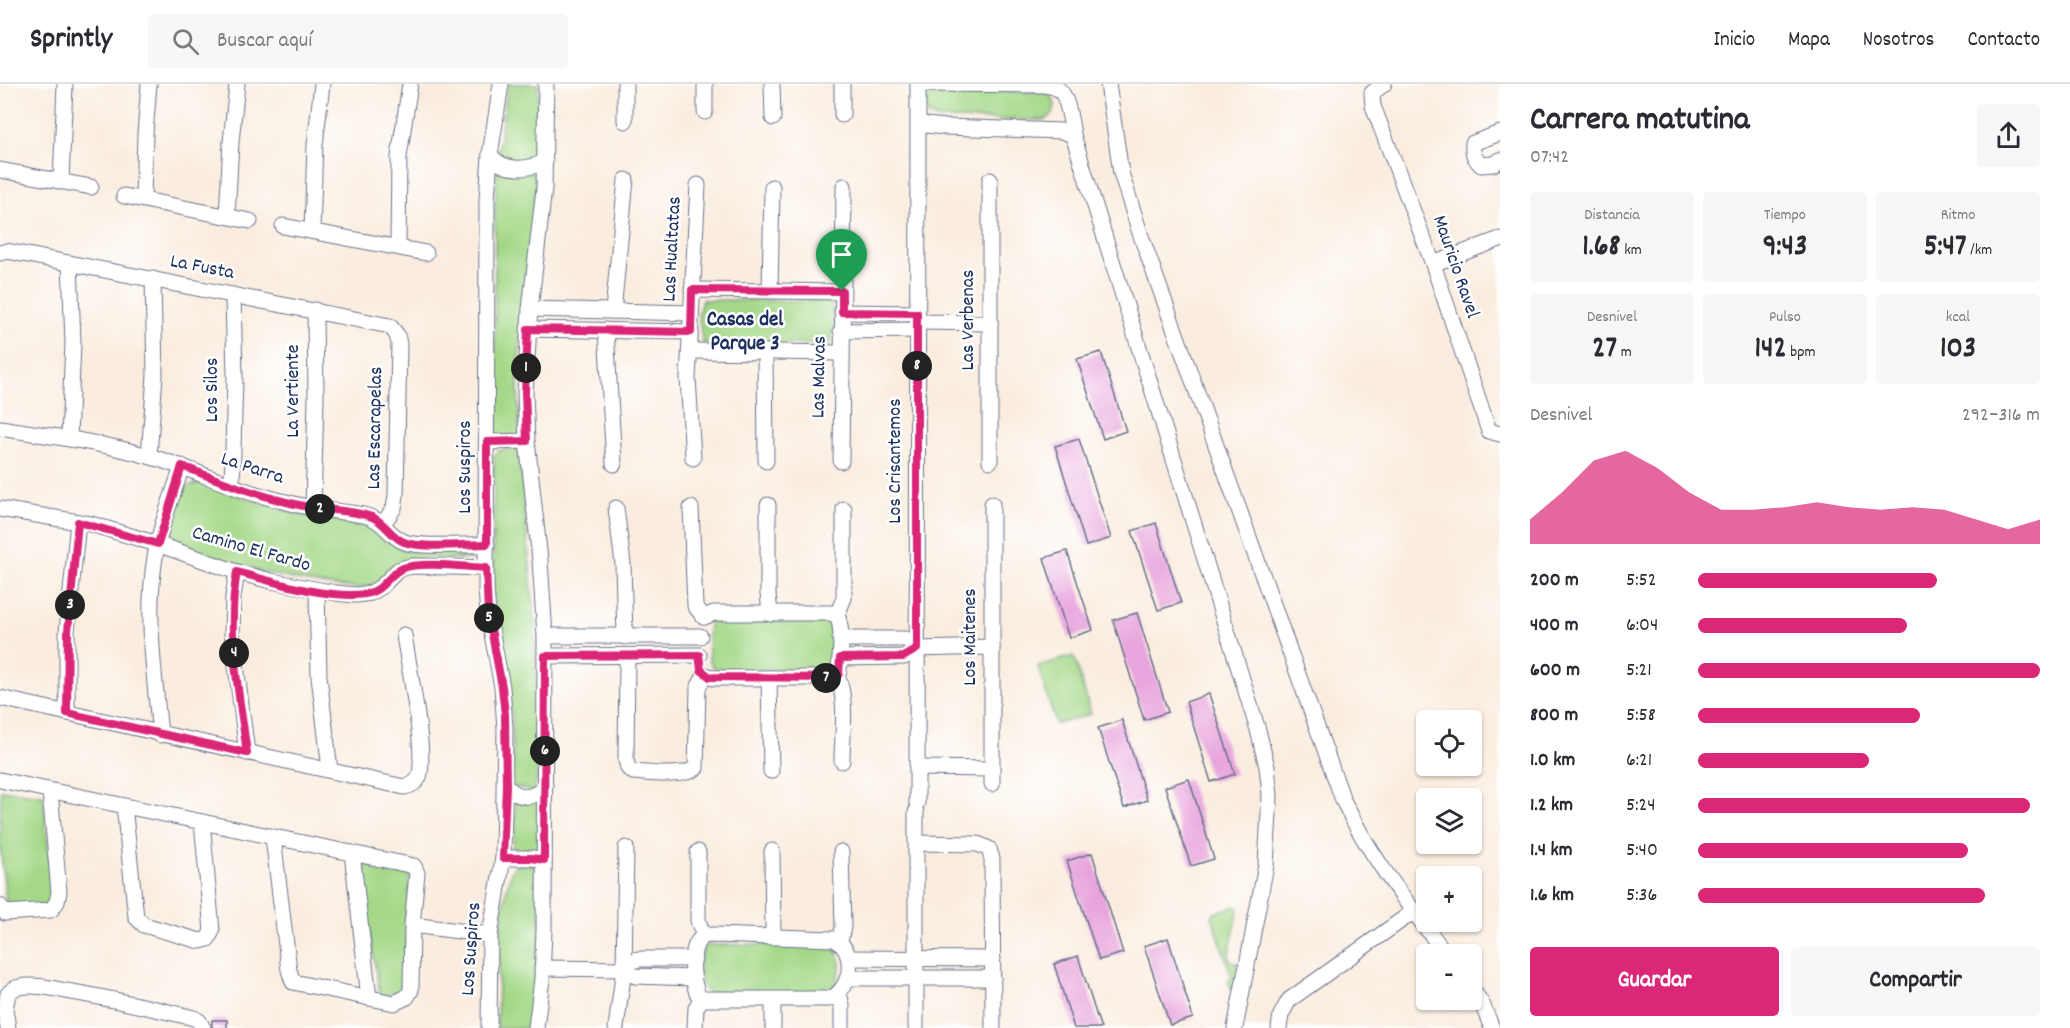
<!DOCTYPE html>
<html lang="es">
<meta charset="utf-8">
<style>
:root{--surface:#fff;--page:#f7f7f7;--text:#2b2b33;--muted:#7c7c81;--line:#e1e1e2;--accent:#db2777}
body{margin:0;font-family:Dekko,sans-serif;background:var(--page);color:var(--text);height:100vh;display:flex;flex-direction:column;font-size:22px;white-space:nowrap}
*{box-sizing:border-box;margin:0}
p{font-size:20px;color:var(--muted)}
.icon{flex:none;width:33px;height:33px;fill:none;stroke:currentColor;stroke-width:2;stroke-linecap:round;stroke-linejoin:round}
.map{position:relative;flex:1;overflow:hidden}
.drawer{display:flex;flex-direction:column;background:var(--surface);width:570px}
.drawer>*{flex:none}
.fabs{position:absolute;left:1416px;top:626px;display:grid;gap:12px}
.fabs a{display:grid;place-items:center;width:66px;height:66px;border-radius:6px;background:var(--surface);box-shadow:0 2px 4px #0004;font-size:30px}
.pin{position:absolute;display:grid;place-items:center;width:51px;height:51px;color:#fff;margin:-62px -26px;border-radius:50% 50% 50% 0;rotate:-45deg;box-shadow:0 0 6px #0007}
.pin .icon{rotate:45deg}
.km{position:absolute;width:30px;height:30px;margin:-15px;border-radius:50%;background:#222;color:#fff;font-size:16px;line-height:30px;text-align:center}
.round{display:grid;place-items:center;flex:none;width:63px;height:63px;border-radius:6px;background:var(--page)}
.summary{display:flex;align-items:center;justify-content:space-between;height:102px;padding:0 30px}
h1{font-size:33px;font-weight:700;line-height:45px}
.figures{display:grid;grid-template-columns:repeat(3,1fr);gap:9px;height:102px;padding:6px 30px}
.figures div{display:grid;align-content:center;border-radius:6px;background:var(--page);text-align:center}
.figures b{font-size:30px;font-weight:700}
.figures small{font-size:16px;font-weight:400}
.figures p{font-size:16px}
.chart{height:168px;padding:12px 30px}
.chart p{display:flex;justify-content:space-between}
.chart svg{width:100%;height:108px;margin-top:6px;fill:var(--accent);opacity:.7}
.button{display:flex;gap:12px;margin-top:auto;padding:12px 30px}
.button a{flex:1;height:69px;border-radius:6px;background:var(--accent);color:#fff;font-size:24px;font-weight:700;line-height:69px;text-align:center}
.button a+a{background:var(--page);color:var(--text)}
ul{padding:0 30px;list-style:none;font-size:20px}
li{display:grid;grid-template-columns:96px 72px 1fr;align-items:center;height:45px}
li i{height:15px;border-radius:8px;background:var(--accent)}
header{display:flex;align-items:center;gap:36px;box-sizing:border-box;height:84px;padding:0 30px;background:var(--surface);border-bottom:2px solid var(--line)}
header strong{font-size:28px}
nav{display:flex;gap:33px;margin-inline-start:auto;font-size:21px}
.search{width:420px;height:54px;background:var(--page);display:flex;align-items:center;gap:15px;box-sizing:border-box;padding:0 21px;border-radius:6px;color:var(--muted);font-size:22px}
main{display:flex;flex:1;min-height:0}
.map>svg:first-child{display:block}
.green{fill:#a4d887;stroke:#608472;stroke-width:1.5}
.building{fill:#e8a5dd}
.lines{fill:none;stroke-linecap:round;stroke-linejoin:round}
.minor-casing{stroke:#69728b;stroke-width:17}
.minor{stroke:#fff;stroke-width:15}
.route-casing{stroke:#fff;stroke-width:12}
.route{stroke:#db2777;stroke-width:8}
.labels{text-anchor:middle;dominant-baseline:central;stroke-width:5;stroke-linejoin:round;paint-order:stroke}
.street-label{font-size:20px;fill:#1b2f5e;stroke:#fff}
.neighbourhood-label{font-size:21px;font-weight:bold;fill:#1b2f5e;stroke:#fff}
</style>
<header>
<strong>Sprintly</strong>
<div class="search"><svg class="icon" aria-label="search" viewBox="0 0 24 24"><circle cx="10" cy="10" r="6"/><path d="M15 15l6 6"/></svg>Buscar aquí</div>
<nav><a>Inicio</a><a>Mapa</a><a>Nosotros</a><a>Contacto</a></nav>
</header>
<main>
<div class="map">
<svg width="1500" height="944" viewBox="0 0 1500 944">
<rect width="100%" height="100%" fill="#fff"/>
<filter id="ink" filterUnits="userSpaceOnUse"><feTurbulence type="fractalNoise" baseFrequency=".0167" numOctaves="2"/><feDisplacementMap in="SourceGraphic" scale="12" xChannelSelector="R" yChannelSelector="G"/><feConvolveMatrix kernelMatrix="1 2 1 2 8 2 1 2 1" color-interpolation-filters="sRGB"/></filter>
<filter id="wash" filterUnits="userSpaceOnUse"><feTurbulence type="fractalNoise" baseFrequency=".008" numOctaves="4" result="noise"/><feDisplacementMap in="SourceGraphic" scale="24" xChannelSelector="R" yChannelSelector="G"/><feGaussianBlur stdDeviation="1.35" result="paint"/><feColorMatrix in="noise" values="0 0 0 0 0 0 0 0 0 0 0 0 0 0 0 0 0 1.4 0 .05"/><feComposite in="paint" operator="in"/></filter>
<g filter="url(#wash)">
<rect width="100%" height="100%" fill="#faeddf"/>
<g class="green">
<path d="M508 0H538L537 69 532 75 520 79 500 72 498 66Z"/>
<path d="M938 7 1045 8C1058 15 1058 29 1045 36L937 35 929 31 925 22 930 10Z"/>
<path d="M497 86 537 89V95L520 255 518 308 520 352 495 353V125Z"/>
<path d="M702 216 831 217C834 232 835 245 830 260H703L698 230Z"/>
<path d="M506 365H516L520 370 535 541 537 694 533 708 513 702 512 633 493 512 494 372 498 367Z"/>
<path d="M201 399 294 429 368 442 402 465 413 468 474 467 479 472 473 475C461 475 418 473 409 476 393 482 382 499 366 503 336 509 191 475 172 453 169 439 179 412 188 402Z"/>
<path d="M718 536 825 537C837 544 835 568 833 580L824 585 718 586 712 582 709 576 708 545 711 538Z"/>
<path d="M1074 572 1091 630 1056 640 1038 582Z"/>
<path d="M1 706 43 711 53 813 45 822 11 823 6 816 0 760Z"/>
<path d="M515 715H540L539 772 512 769 515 742Z"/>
<path d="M358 780 398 785 410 793 405 904 397 909 380 911Z"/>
<path d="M522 780H531L538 787 541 840 530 944H497C498 897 497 833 511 789L515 782Z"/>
<path d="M1235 822 1239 824 1229 870 1230 877 1237 879 1234 907 1232 906 1228 897 1232 894 1212 832 1214 829Z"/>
<path d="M821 860 833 863C846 877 839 896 829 909H709C694 900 698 874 706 861Z"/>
</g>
<g id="blocks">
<g class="building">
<path d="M1101 268 1126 347 1103 355 1077 275Z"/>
<path d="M1079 355 1111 454 1086 462 1055 362Z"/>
<path d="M1156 439 1181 519 1158 526 1132 447Z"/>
<path d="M1067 467 1093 546 1069 554 1044 474Z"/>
<path d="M1137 529 1168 628 1144 636 1113 536Z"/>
<path d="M1209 610 1235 690 1211 698 1186 618Z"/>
<path d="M1122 636 1147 716 1124 724 1098 644Z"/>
<path d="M1189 695 1214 775 1191 782 1165 703Z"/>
<path d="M1092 769 1123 869 1099 876 1067 777Z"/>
<path d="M1168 854 1193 934 1170 941 1144 862Z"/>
<path d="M1078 872 1097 933 1101 944H1074L1054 880Z"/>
<rect x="212" y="936" width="15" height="8"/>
</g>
</g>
</g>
<g filter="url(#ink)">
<use href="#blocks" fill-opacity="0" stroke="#69728b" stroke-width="1.5"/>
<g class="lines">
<g class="minor-casing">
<g id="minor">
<path d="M625 0V37"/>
<path d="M772 0 773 34"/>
<path d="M918 0 1044 1C1048 2 1054 2 1058 5 1068 11 1071 40 1073 51L1258 646 1267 683 1270 711 1266 781 1235 944"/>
<path d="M1108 0 1121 89 1140 149 1343 716C1370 773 1408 820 1446 870"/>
<path d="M1384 0 1372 9 1373 22 1433 180 1489 347 1500 350"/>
<path d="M705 28V0"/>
<path d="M842 31V0"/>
<path d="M919 38 926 41 945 43 1062 47 1073 51"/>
<path d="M1500 49 1473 59C1472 69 1474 74 1481 81L1493 80 1500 76"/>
<path d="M490 71C504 88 526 86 545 78"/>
<path d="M0 86 91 103"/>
<path d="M61 98 65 0"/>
<path d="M124 112 250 137"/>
<path d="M143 115 145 50 149 0"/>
<path d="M227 132 231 58 237 0"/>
<path d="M283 142 426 169"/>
<path d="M312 147 315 61 322 0"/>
<path d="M398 163 399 73 410 0"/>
<path d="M0 169 7 167 390 242 397 251 399 260 396 411 394 424 383 440"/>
<path d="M1433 180 1500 155"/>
<path d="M692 206 841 208"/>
<path d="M770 206 772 103"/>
<path d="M530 225 691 229"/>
<path d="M613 227 626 96"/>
<path d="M842 228 917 229"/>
<path d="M918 238 990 239"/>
<path d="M528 245 691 248"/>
<path d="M606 246 614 380"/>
<path d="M841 247 917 246"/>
<path d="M690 267 841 269"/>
<path d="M765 269 766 377"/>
<path d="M0 344C50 352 100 358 148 372 185 382 220 399 256 410 275 415 294 421 314 424 330 427 347 428 363 431 384 435 388 452 405 458 421 464 467 460 487 461"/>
<path d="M69 354 73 259 70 179"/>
<path d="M487 358 527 357"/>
<path d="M149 372 155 291 153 195"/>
<path d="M693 374 688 294 698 101"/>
<path d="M841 377 844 102"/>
<path d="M990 377V96"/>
<path d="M232 402 235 293 233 211"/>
<path d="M992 420V700"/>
<path d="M768 421V510L770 530"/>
<path d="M313 424 316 315 315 226"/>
<path d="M616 424 623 480 625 553"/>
<path d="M691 424 695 522 704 533"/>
<path d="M0 425 91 440 157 460 237 488 271 497 336 509 356 511 371 509 381 503 398 486 411 482 486 484"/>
<path d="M237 488 233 513 232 549 247 669"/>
<path d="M317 506 319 592 330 686"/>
<path d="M837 531C844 547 840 571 839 587L837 592C848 614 842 653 842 677"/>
<path d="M837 531 844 514V425"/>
<path d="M704 533 714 529H830L837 531"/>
<path d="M545 552H700"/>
<path d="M840 555H905L913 559 917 565"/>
<path d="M545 572 699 571"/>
<path d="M627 573 626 676 628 684 633 688C649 689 683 694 696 684L698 604 705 591"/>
<path d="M840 574 904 573 917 565 992 563"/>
<path d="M705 591 713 594H831L837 592"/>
<path d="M769 594 771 687"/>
<path d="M0 614 404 703C410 702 416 700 419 693 427 670 408 579 404 551"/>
<path d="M67 629V547L78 438"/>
<path d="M160 651C155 595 146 536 154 480 158 447 172 414 182 382"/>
<path d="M917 684 992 685"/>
<path d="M0 696 414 782 417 789 412 841 411 906 407 913 394 919 293 898 289 886 273 753"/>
<path d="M506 702C519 715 534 717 545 701"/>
<path d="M917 719 918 0"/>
<path d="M124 722 136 833 144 841 200 857 208 855 212 847 202 738"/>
<path d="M917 759 978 760 989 765 992 775 993 944"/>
<path d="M772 767 773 851"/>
<path d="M698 768V837L704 852"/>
<path d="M352 769 369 914"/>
<path d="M503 774H532L544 776"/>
<path d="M0 822 5 829 51 826 57 818 59 808 50 707"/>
<path d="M412 841 490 851"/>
<path d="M714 851 834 855C857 866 853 905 829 915H701C691 904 689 865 700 855 704 851 708 851 714 851Z"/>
<path d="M840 858 843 843 841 768"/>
<path d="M849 874 993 875"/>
<path d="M542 884 624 885 635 892 693 894"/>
<path d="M624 885 631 878 638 875H694"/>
<path d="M848 894H993"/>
<path d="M1472 905 1482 920 1492 944"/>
<path d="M839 910 842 921V944"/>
<path d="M8 944 5 925 8 910C11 906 14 904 19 903 34 900 51 904 66 907 109 914 152 924 194 934L199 937 203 944"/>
<path d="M489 944 490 851 503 774 505 644 502 603 488 529 486 506 487 115 490 71 501 0"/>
<path d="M536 944 542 895 544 846 545 552 540 476 527 357 525 309 530 225 544 105 546 0"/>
<path d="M616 944 624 885 626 764"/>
<path d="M695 944 696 924 701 915"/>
<path d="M773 944V916"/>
<path d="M916 944V728"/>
<path d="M1279 944 1281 931 1289 916 1413 828"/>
</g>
</g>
<use href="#minor" class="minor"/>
</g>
</g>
<g class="lines" filter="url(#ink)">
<g class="route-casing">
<path id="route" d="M692 206 842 207V228L917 229V565L903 573 840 574 839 590 831 594 710 593 701 586 699 571 545 572 544 776 532 774H503L506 702 505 631 502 603 488 529 486 484C465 483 421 477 403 484 388 490 383 508 365 510 327 515 274 498 237 488 226 549 239 608 247 669L67 629 68 547 78 438 158 460 182 382C220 397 259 412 299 421 323 427 349 425 372 433 385 438 391 453 404 458 423 465 465 460 487 460V358L527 357 525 309 528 245 691 248Z"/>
</g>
<use href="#route" class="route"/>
</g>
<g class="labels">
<g class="street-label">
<text transform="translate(673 165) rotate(-87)">Las Hualtatas</text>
<text transform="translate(1455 183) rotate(71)">Mauricio Ravel</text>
<text transform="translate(202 184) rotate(11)">La Fusta</text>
<text transform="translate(969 236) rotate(-90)">Las Verbenas</text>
<text transform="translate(820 293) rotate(-89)">Las Malvas</text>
<text transform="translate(213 306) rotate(-90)">Los Silos</text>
<text transform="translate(294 307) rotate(-90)">La Vertiente</text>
<text transform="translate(376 344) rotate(-89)">Las Escarapelas</text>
<text transform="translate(896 377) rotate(-90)">Los Crisantemos</text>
<text transform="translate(466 383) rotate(-90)">Los Suspiros</text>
<text transform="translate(252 385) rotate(18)">La Parra</text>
<text transform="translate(251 466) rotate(16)">Camino El Fardo</text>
<text transform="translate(971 553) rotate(-90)">Los Maitenes</text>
<text transform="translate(472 865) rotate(-86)">Los Suspiros</text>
</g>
<g class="neighbourhood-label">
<text x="745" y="237">Casas del<tspan x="745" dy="24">Parque 3</tspan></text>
</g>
</g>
</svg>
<div class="fabs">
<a><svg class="icon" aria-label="locate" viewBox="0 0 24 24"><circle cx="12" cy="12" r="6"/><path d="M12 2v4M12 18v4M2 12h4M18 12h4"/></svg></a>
<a><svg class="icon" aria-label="layers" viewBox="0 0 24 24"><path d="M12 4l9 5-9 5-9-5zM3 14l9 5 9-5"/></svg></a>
<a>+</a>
<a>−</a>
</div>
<div class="pin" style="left:842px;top:207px;background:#1e9e55"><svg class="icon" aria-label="arrive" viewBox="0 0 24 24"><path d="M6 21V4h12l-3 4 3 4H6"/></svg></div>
<b class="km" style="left:526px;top:284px">1</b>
<b class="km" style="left:320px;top:425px">2</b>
<b class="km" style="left:70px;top:521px">3</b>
<b class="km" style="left:234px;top:569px">4</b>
<b class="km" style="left:489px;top:534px">5</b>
<b class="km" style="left:545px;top:667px">6</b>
<b class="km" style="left:826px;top:594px">7</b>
<b class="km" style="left:917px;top:282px">8</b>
</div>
<section class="drawer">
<div class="summary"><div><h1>Carrera matutina</h1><p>07:42</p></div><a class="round"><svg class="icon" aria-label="share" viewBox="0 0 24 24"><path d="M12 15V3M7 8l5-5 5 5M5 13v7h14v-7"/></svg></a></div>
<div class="figures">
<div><p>Distancia</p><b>1.68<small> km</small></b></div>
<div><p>Tiempo</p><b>9:43</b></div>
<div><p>Ritmo</p><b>5:47<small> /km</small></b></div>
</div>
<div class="figures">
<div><p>Desnivel</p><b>27<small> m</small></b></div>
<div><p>Pulso</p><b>142<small> bpm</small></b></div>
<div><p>kcal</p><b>103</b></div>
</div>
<div class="chart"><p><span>Desnivel</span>292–316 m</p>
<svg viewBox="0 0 160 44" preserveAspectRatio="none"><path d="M0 44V34L10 23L20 10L30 6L40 13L50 23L60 30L70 30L80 29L90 27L100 29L110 30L120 29L130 30L140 34L150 38L160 34V44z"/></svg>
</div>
<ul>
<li><b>200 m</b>5:52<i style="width:70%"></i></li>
<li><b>400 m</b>6:04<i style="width:61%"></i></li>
<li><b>600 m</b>5:21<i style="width:100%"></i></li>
<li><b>800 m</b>5:58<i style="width:65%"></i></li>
<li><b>1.0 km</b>6:21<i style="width:50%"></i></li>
<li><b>1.2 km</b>5:24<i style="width:97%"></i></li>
<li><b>1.4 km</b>5:40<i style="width:79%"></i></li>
<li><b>1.6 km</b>5:36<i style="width:84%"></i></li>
</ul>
<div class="button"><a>Guardar</a><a>Compartir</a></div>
</section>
</main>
